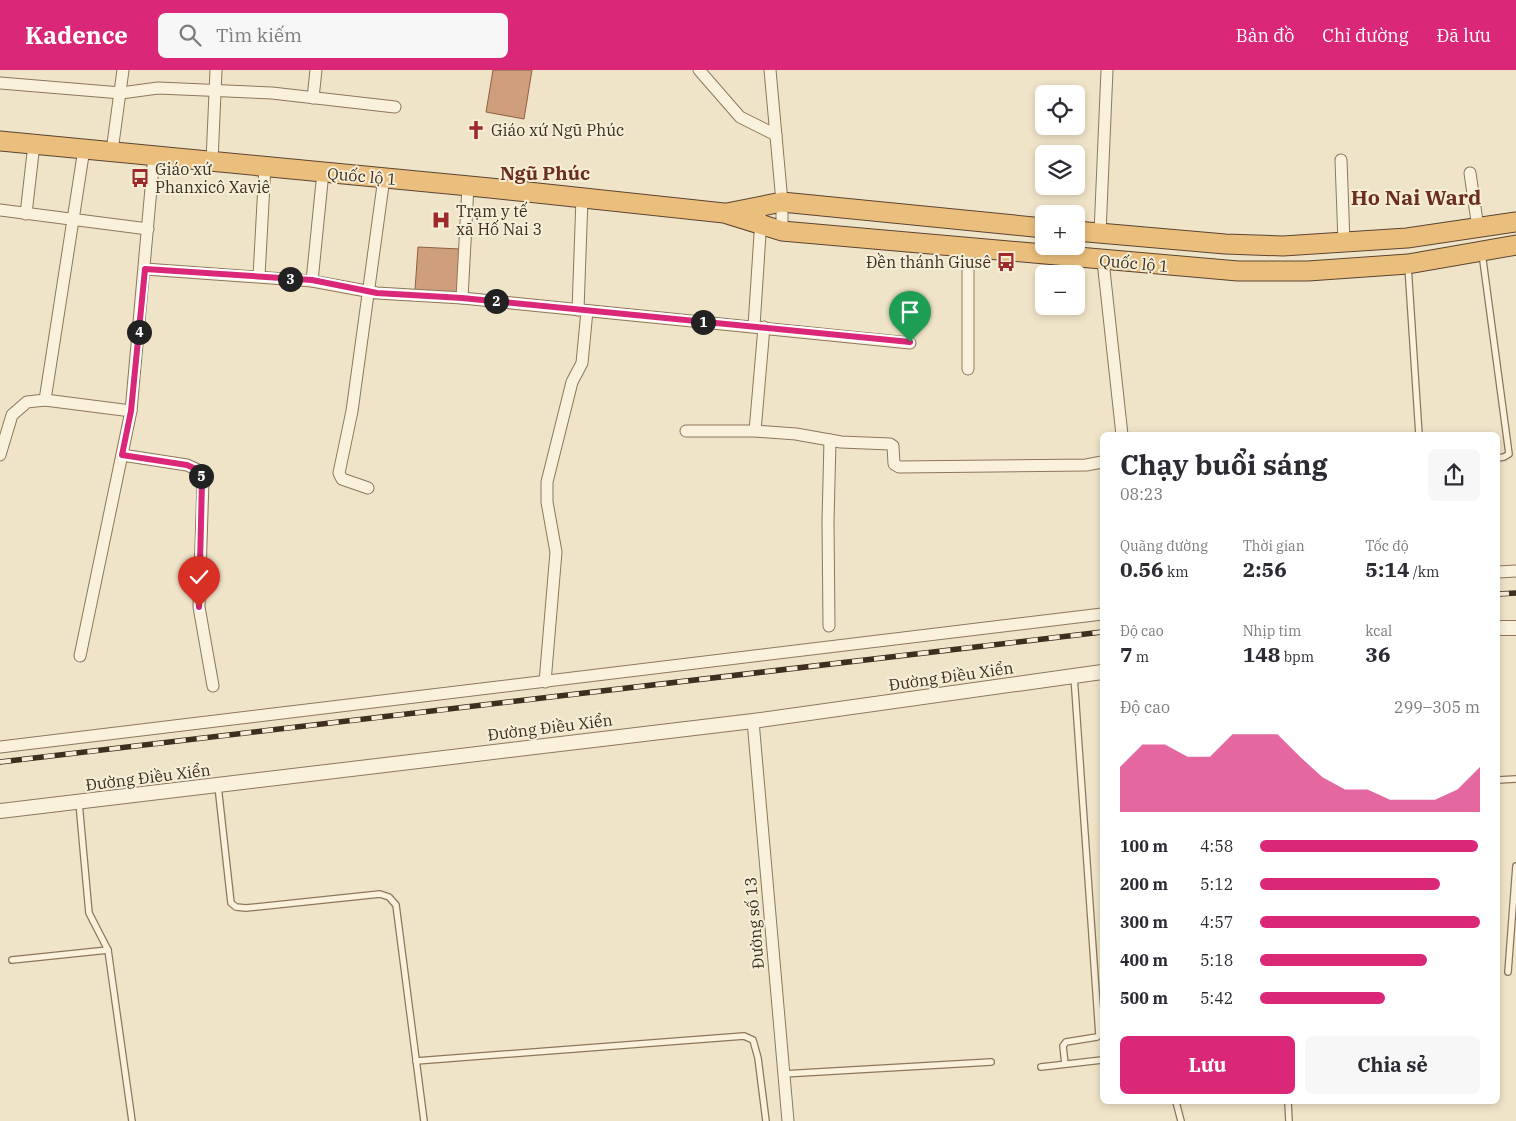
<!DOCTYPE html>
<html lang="vi">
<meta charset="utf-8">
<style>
:root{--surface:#fff;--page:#f7f7f7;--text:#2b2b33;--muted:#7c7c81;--accent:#db2777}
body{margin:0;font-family:"IBM Plex Serif",serif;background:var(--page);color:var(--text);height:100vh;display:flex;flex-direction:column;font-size:19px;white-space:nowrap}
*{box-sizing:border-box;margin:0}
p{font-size:16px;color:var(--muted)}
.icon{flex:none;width:28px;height:28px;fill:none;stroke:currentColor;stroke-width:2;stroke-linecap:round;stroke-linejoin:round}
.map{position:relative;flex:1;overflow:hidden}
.sheet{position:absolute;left:1100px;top:362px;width:400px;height:672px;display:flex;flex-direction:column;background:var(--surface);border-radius:8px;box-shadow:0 2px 8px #0003}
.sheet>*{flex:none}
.tools{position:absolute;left:1035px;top:15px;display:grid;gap:10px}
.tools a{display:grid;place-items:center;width:50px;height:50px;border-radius:8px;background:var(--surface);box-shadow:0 2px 8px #0003;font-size:25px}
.pin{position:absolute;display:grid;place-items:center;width:42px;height:42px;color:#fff;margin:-51px -21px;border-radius:50% 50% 50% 0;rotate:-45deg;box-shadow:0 0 5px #0007}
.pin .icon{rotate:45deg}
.km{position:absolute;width:25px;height:25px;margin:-12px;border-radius:50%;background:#222;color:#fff;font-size:14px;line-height:25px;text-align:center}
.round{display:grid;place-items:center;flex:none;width:52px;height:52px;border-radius:8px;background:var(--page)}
.headline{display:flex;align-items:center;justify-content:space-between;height:85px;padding:0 20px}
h1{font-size:28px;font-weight:700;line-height:38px}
.metrics{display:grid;grid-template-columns:repeat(3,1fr);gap:8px;height:85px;padding:5px 20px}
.metrics div{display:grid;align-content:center}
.metrics b{font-size:21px;font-weight:700}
.metrics small{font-size:14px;font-weight:400}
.metrics p{font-size:14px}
.chart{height:140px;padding:10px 20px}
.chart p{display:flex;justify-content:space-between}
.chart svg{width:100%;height:90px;margin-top:5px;fill:var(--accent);opacity:.7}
.button{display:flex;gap:10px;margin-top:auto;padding:10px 20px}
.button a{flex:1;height:58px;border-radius:8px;background:var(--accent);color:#fff;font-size:20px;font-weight:700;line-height:58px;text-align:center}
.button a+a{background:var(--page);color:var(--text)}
ul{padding:0 20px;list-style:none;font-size:16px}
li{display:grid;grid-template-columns:80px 60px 1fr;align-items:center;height:38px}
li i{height:12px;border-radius:6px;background:var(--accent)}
header{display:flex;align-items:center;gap:30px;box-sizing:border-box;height:70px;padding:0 25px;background:var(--accent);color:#fff}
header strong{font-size:24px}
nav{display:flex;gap:28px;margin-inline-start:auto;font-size:18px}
.search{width:350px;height:45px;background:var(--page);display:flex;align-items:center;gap:12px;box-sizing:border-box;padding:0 18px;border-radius:8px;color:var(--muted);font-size:19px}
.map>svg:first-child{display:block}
.building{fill:#cf9f7d;stroke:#8d5f41}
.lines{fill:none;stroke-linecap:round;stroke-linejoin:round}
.service-casing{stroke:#8d765c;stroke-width:8}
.minor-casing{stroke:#8d765c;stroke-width:13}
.tertiary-casing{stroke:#8d765c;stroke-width:16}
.trunk-casing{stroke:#5b4430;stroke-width:21}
.service{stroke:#faf1dc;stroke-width:5.5}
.minor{stroke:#faf1dc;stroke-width:11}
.tertiary{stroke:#faf1dc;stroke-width:14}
.trunk{stroke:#eabe7c;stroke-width:19}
.rail-casing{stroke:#3d2e20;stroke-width:5.5}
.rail{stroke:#f7eed8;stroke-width:4;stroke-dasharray:11;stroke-linecap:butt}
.route-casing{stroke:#fff;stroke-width:10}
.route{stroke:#db2777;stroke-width:6}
.labels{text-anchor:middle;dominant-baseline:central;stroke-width:4;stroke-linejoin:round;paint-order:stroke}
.poi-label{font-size:16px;fill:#3d2e20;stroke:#f7eed8;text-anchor:start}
.street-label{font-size:16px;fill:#3d2e20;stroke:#f7eed8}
.quarter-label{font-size:19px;font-weight:bold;fill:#6b2e1e;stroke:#f7eed8}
.district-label{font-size:21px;font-weight:bold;fill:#6b2e1e;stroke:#f7eed8}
</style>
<header>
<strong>Kadence</strong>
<div class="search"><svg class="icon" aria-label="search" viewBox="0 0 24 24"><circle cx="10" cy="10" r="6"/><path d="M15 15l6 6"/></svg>Tìm kiếm</div>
<nav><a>Bản đồ</a><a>Chỉ đường</a><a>Đã lưu</a></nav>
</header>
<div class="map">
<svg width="1516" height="1051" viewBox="0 0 1516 1051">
<rect width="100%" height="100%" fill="#f0e4c8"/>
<g class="building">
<path d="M493 0H532L524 49 486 42Z"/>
<path d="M418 177 460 179 458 222 415 220Z"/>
</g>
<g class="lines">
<g class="service-casing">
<g id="service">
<path d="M1482 183 1509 384 1504 387 1498 388"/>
<path d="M1408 196 1419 365"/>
<path d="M1498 710 1516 709"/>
<path d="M218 716 231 833 236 837 246 838 380 824 389 827 396 835 424 1051"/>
<path d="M79 733 89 843 108 880 132 1051"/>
<path d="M12 890 108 880"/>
<path d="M1508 902 1516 796"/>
<path d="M416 991 744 966 753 970 758 988 766 1051"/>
<path d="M1065 994 1063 976 1066 972 1097 967 1099 965 1074 606"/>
<path d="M1041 997 1102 990"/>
<path d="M783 1004 991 992"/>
<path d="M1176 1032 1181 1051"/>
<path d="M1288 1032 1289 1051"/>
</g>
</g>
<g class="minor-casing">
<g id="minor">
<path d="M699 0 740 47 776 65"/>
<path d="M770 0 782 132V161"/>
<path d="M0 13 121 23 158 18 272 23 395 37"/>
<path d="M313 28 316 0"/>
<path d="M112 81 123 0"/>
<path d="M1341 90 1344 172"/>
<path d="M212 91 216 0"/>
<path d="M1470 103 1478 158"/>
<path d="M0 140 148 159"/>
<path d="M26 144 34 74"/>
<path d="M1100 163 1107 0"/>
<path d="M968 178V299"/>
<path d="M1103 191 1122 365"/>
<path d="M145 199 312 211 377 223 462 228 910 273"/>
<path d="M259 206 265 96"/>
<path d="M312 211 323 102"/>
<path d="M462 228 468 116"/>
<path d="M578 240 582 128"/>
<path d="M754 256 761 149"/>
<path d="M45 330 84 79"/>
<path d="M686 361H755L796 364 841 372 890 374 893 376 894 394 899 397 1086 395 1102 392"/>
<path d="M755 361 764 257"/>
<path d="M0 385 12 345 27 332 45 330 131 341"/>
<path d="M122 385 187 395 198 400 203 411 199 537 213 616"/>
<path d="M368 418 342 409 339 403 352 341 384 108"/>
<path d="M1498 502 1516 501"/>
<path d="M829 556 828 452 830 370"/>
<path d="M80 586 131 341 154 85"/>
<path d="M545 612 556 482 547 432V412L572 312 582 293 587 241"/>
<path d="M753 651 788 1051"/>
<path d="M0 677 1102 544"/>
</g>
</g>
<g class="tertiary-casing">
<g id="tertiary">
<path d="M1498 558H1516"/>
<path d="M0 741 753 651 1102 602"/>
</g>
</g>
<g class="trunk-casing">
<g id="trunk">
<path d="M0 71 490 118 724 143 782 161 1238 201H1308L1408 194 1516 175"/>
<path d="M727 143 782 132 1044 158"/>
<path d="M1076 161 1225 174 1283 176 1407 168 1516 152"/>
</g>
</g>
<use href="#service" class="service"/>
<use href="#minor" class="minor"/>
<use href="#tertiary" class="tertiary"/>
<use href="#trunk" class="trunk"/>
<g class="rail-casing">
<g id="rail">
<path d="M1498 524 1516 523"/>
<path d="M0 692 1102 562"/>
</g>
</g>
<use href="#rail" class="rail"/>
</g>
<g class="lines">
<g class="route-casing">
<path id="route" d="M199 537 202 411 198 400 187 395 122 385 131 341 145 199 312 210 377 223 462 228 910 272"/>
</g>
<use href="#route" class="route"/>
</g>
<defs>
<g id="church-bare" transform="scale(1.5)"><path d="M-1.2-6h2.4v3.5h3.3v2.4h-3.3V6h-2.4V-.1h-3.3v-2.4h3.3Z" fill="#9e2a2b" stroke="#f7eed8" stroke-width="2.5" paint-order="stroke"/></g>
<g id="bus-bare" transform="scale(1.5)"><path d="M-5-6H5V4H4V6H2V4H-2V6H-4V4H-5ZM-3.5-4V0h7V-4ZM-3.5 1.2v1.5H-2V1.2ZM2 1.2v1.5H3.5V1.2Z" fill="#9e2a2b" stroke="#f7eed8" stroke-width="2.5" paint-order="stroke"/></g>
<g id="hospital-bare" transform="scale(1.5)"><path d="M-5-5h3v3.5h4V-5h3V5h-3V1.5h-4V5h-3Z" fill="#9e2a2b" stroke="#f7eed8" stroke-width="2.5" paint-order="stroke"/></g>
</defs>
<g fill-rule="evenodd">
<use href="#church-bare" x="476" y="60"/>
<use href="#bus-bare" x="140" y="108"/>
<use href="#hospital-bare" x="441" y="150"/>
<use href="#bus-bare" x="1006" y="192"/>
</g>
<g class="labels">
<g class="poi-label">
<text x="491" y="60">Giáo xứ Ngũ Phúc</text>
<text x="155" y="99">Giáo xứ<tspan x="155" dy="18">Phanxicô Xaviê</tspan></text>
<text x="456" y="141">Trạm y tế<tspan x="456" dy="18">xã Hố Nai 3</tspan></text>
<text x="991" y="192" text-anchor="end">Đền thánh Giusê</text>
</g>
<g class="street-label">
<text transform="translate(362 106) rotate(5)">Quốc lộ 1</text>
<text transform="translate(1134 193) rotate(5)">Quốc lộ 1</text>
<text transform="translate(951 606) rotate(-8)">Đường Điều Xiển</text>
<text transform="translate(550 657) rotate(-7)">Đường Điều Xiển</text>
<text transform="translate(148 707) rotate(-7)">Đường Điều Xiển</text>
<text transform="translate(754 853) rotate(-95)">Đường số 13</text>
</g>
<g class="quarter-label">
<text x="545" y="103">Ngũ Phúc</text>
</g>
<g class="district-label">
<text x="1416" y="127">Ho Nai Ward</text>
</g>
</g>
</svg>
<div class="tools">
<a><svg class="icon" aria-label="locate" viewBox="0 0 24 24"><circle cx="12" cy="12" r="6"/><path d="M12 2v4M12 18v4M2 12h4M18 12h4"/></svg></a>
<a><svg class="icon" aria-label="layers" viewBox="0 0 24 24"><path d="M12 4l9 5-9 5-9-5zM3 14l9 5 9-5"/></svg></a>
<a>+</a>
<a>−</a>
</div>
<div class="pin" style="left:910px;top:272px;background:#1e9e55"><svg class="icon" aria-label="arrive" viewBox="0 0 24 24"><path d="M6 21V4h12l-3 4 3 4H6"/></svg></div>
<div class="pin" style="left:199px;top:537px;background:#d93025"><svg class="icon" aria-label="check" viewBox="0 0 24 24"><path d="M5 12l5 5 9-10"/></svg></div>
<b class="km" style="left:703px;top:252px">1</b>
<b class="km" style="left:496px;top:231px">2</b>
<b class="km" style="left:290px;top:209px">3</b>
<b class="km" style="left:139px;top:262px">4</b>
<b class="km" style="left:201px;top:406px">5</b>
<section class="sheet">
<div class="headline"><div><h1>Chạy buổi sáng</h1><p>08:23</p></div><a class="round"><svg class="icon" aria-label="share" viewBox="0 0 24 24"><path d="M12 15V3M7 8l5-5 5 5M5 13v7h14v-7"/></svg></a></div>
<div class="metrics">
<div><p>Quãng đường</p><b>0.56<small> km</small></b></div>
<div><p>Thời gian</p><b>2:56</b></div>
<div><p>Tốc độ</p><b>5:14<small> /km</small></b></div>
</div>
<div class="metrics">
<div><p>Độ cao</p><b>7<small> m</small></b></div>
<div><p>Nhịp tim</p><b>148<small> bpm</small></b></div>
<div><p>kcal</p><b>36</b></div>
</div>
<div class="chart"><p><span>Độ cao</span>299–305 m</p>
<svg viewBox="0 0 160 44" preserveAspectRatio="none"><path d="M0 44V22L10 11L20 11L30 17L40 17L50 6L60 6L70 6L80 17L90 27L100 33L110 33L120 38L130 38L140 38L150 33L160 22V44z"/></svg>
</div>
<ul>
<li><b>100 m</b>4:58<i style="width:99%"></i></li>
<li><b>200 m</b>5:12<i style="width:82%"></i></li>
<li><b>300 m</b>4:57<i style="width:100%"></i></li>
<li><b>400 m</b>5:18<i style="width:76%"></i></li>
<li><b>500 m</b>5:42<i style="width:57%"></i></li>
</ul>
<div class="button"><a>Lưu</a><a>Chia sẻ</a></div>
</section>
</div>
